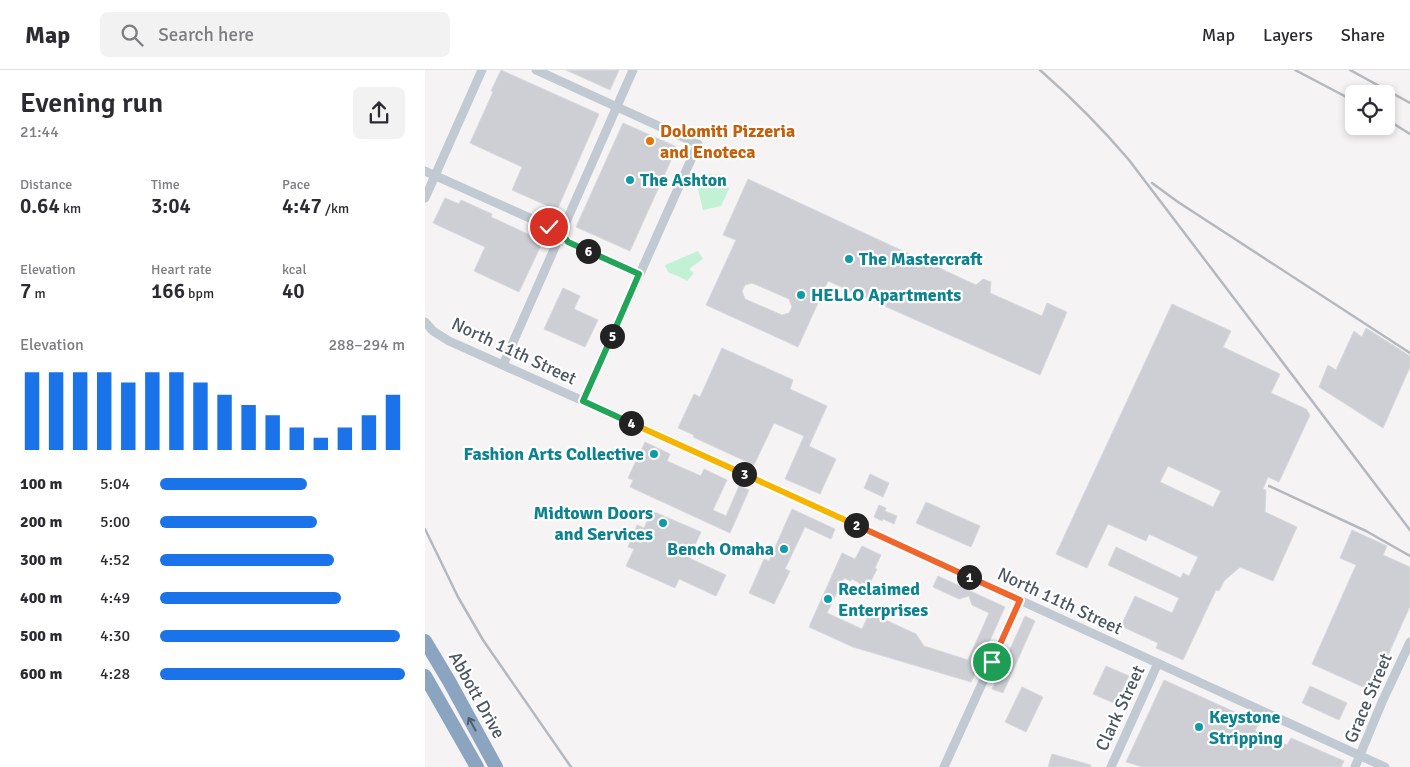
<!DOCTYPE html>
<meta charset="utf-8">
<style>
:root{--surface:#fff;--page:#f2f2f3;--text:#2b2b33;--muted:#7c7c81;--line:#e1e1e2;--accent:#1a73e8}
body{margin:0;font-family:Signika,sans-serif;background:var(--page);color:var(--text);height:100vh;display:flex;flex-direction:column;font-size:19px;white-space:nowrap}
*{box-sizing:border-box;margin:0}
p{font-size:16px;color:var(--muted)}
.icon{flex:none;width:28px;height:28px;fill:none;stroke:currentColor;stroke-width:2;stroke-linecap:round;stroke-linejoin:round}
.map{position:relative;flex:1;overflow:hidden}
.details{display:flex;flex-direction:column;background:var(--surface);width:425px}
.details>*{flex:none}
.fabs{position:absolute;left:920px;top:15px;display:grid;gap:10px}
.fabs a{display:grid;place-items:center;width:50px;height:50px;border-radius:8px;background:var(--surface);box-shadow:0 2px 8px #0003;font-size:25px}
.pin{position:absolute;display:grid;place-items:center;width:42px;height:42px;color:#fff;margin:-21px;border:2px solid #fff;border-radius:50%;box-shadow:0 1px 5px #0007}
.km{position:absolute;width:25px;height:25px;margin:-12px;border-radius:50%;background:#222;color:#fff;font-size:14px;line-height:25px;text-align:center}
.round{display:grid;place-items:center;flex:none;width:52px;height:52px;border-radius:8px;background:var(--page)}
.summary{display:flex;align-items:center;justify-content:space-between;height:85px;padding:0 20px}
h1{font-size:28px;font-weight:600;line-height:38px}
.metrics{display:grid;grid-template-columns:repeat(3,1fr);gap:8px;height:85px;padding:5px 20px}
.metrics div{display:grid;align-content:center}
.metrics b{font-size:21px;font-weight:600}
.metrics small{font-size:14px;font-weight:400}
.metrics p{font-size:14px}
.chart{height:140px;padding:10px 20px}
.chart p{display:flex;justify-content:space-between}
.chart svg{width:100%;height:90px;margin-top:5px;stroke:var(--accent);stroke-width:6}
ul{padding:0 20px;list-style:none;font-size:16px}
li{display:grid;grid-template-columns:80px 60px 1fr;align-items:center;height:38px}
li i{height:12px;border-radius:6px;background:var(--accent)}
header{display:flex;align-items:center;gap:30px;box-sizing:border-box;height:70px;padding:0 25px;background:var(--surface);border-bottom:1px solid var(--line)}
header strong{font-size:24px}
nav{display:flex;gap:28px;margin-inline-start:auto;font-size:18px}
.search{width:350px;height:45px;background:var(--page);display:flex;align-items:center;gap:12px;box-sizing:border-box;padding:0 18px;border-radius:8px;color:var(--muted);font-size:19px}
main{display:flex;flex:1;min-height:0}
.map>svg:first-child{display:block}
.green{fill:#c3f1d5}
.building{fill:#cdcfd5;stroke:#d7d9de;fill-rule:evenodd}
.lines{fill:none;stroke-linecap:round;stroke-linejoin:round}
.minor{stroke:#c1cad2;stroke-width:9}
.highway{stroke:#8ba5c1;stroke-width:14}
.rail{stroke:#b5b8bd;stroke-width:2.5}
.oneway{stroke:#505e6b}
.split-1-casing{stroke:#fff;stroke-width:10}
.split-2-casing{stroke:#fff;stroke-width:10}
.split-3-casing{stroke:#fff;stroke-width:10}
.split-4-casing{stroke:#fff;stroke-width:10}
.split-5-casing{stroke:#fff;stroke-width:10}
.split-6-casing{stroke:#fff;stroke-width:10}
.split-7-casing{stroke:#fff;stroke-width:10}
.split-1{stroke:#f0652b;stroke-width:6}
.split-2{stroke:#f0652b;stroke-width:6}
.split-3{stroke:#f5b400;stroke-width:6}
.split-4{stroke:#f5b400;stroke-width:6}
.split-5{stroke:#22a559;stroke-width:6}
.split-6{stroke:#22a559;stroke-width:6}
.split-7{stroke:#22a559;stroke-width:6}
.food-dot{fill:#e8710a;stroke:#fff;stroke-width:2}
.culture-dot{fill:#0f9aa8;stroke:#fff;stroke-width:2}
.labels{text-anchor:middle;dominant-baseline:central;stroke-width:4.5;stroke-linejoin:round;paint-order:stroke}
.food-label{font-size:18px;font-weight:bold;fill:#c56008;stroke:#fff;text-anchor:start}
.culture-label{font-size:18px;font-weight:bold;fill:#0d838f;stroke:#fff;text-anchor:start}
.street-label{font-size:18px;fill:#4a5661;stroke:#fff}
</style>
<header>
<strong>Map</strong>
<div class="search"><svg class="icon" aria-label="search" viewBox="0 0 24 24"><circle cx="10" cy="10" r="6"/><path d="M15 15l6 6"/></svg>Search here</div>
<nav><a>Map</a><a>Layers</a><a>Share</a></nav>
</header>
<main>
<section class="details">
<div class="summary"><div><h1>Evening run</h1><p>21:44</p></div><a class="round"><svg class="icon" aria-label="share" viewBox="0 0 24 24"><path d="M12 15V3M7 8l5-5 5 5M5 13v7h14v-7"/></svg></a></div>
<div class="metrics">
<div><p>Distance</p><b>0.64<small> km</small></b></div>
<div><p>Time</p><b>3:04</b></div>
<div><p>Pace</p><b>4:47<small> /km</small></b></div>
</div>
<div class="metrics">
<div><p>Elevation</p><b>7<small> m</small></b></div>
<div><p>Heart rate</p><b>166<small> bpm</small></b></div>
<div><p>kcal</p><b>40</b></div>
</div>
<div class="chart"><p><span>Elevation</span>288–294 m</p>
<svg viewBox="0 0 160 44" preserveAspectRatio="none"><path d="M5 44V6M15 44V6M25 44V6M35 44V6M45 44V11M55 44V6M65 44V6M75 44V11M85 44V17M95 44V22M105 44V27M115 44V33M125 44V38M135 44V33M145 44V27M155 44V17"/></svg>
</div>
<ul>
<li><b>100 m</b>5:04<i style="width:60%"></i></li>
<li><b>200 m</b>5:00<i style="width:64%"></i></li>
<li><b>300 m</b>4:52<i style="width:71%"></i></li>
<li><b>400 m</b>4:49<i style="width:74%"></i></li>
<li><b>500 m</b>4:30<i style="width:98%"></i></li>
<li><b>600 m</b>4:28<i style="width:100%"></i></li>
</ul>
</section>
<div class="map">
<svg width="985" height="697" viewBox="0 0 985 697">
<rect width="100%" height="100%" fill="#f5f3f3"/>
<g class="green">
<path d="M277 104 299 105 304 119 296 136 278 140 272 115Z"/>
<path d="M273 181 278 189 264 199 269 203 262 211 259 209 243 202 240 195Z"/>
</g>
<g class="building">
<path d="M76 0 174 44 132 140 87 120 97 97 45 73 68 22 66 21Z"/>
<path d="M141 0H194L185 20Z"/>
<path d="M198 53 252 77 205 181 151 157Z"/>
<path d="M323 109 551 215 558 209 566 212 565 223 617 246 622 233 642 242 615 305 403 211 373 277 281 235 311 170 298 165ZM327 213 364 229 367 237 364 243 357 245 320 229 317 221 320 215Z"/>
<path d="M20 128 34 134 36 130 67 144 66 147 118 171 94 222 49 201 60 177 8 153Z"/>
<path d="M138 218 155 226 149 239 173 250 160 277 119 259Z"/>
<path d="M747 234 806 261 798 277 855 304 846 323 881 339 885 345 854 412 843 407 838 419 841 420 840 442 872 457 848 511 815 497 799 511 794 521 791 520 758 590 731 578 733 573 696 556 710 526 747 543 754 528 683 495 691 477 756 508 758 503 764 506 773 487 724 464 721 471 683 454 662 498 631 484ZM743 396 796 421 788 437 735 412Z"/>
<path d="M941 258 985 286V297L958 358 894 317 903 295 911 300 929 261 937 267Z"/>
<path d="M297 278 368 310 365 319 402 336 384 376 411 389 395 424 360 409 379 366 349 353 329 395 268 367 269 365 253 358 269 324 275 327Z"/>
<path d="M220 372 245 384 242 391 276 406 279 399 302 410 288 440 301 446 314 416 324 420 305 463 205 417 208 410 203 408Z"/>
<path d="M445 404 464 413 458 427 439 418Z"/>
<path d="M501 432 555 456 546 477 491 453Z"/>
<path d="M454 435 461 438 460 441 472 446 469 454 458 449 457 451 449 447Z"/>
<path d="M367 439 410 459 406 469 380 457 360 499 365 501 349 534 324 523 339 489 344 491Z"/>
<path d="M227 441 276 462 264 488 301 505 291 526 254 509 250 518 201 496 209 479 203 477 212 455 219 458Z"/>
<path d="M927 460 962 476 958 485 985 497V536L947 621 887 594 931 495 915 488Z"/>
<path d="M437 476 456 485 450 498 452 499 444 515 437 512 436 514 427 509 426 511 419 508 402 543 437 559 444 544 452 546 491 564 499 576 543 590 564 543 547 535 544 526 534 529 508 517 513 506 580 537 546 612 428 577 384 557 417 483 430 489Z"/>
<path d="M600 546 610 551 578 623 567 619Z"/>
<path d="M681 596 704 606 691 634 668 624Z"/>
<path d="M739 610 834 653 830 661 862 675 866 668 919 691 916 697H718L701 692Z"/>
<path d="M885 616 922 633 914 650 877 633Z"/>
<path d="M597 617 618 627 601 662 580 652Z"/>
<path d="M627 684 666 695V697H623Z"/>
</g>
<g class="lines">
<g class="minor">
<path d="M111 0 273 74 158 331"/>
<path d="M0 101 136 162 143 172 215 204"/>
<path d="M0 128 57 0"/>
<path d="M0 252 8 261 24 271 194 347 960 697"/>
<path d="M78 295 208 0"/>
<path d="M519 697 595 530"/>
<path d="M686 697 733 593"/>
<path d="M930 697 957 632 985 572"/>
</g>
<g class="highway">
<path d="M0 571 24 611 71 697"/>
<path d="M0 606 52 697"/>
</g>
<g class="rail">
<path d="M615 0C647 28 676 57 704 90L985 460"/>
<path d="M870 0 929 31"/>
<path d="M925 0 985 33"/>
<path d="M961 49 985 64"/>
<path d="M727 113 753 132 985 283"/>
<path d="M844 416 941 461 985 486"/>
<path d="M0 459 33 527 58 570 146 697"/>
</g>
</g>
<defs><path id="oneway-shaft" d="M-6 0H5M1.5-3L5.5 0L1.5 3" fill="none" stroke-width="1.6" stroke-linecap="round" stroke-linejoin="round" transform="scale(1.25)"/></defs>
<use class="oneway" href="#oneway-shaft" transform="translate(47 654) rotate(-119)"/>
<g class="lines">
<g class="split-1-casing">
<path id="split-1" d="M544 507 595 530 567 592"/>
</g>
<g class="split-2-casing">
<path id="split-2" d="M431 455 544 507"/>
</g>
<g class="split-3-casing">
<path id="split-3" d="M319 404 431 455"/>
</g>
<g class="split-4-casing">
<path id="split-4" d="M206 353 319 404"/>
</g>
<g class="split-5-casing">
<path id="split-5" d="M187 266 158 331 206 353"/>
</g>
<g class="split-6-casing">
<path id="split-6" d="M163 181 214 204 187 266"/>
</g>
<g class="split-7-casing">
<path id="split-7" d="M124 157 136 162 143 172 163 181"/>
</g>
<use href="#split-1" class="split-1"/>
<use href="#split-2" class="split-2"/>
<use href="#split-3" class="split-3"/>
<use href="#split-4" class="split-4"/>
<use href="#split-5" class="split-5"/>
<use href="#split-6" class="split-6"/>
<use href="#split-7" class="split-7"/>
</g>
<circle class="food-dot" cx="225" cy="71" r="5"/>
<g class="culture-dot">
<circle cx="205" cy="110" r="5"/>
<circle cx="424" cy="189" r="5"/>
<circle cx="376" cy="225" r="5"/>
<circle cx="229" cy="384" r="5"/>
<circle cx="238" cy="453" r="5"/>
<circle cx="359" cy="479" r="5"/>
<circle cx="403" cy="529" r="5"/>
<circle cx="774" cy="657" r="5"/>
</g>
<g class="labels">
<g class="food-label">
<text x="235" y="61">Dolomiti Pizzeria<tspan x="235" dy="21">and Enoteca</tspan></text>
</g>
<g class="culture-label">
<text x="215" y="110">The Ashton</text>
<text x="434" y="189">The Mastercraft</text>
<text x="386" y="225">HELLO Apartments</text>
<text x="219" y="384" text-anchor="end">Fashion Arts Collective</text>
<text x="228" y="443" text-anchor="end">Midtown Doors<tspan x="228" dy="21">and Services</tspan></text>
<text x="349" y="479" text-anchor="end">Bench Omaha</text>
<text x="413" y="519">Reclaimed<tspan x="413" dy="21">Enterprises</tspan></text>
<text x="784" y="647">Keystone<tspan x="784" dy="21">Stripping</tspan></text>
</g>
<g class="street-label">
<text transform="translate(89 281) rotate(25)">North 11th Street</text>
<text transform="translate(635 531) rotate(25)">North 11th Street</text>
<text transform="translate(52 625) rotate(61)">Abbott Drive</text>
<text transform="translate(943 628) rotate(-67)">Grace Street</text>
<text transform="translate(695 638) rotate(-65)">Clark Street</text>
</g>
</g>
</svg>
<div class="fabs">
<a><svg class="icon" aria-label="locate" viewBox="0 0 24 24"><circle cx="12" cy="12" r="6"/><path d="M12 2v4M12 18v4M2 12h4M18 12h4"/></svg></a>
</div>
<div class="pin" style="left:567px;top:592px;background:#1e9e55"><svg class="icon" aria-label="arrive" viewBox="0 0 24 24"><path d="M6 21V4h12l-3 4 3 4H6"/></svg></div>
<div class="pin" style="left:124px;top:157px;background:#d93025"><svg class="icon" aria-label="check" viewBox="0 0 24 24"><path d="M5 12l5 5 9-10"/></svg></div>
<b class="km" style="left:544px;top:507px">1</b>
<b class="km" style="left:431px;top:455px">2</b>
<b class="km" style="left:319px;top:404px">3</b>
<b class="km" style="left:206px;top:353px">4</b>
<b class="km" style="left:187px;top:266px">5</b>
<b class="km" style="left:163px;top:181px">6</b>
</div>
</main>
